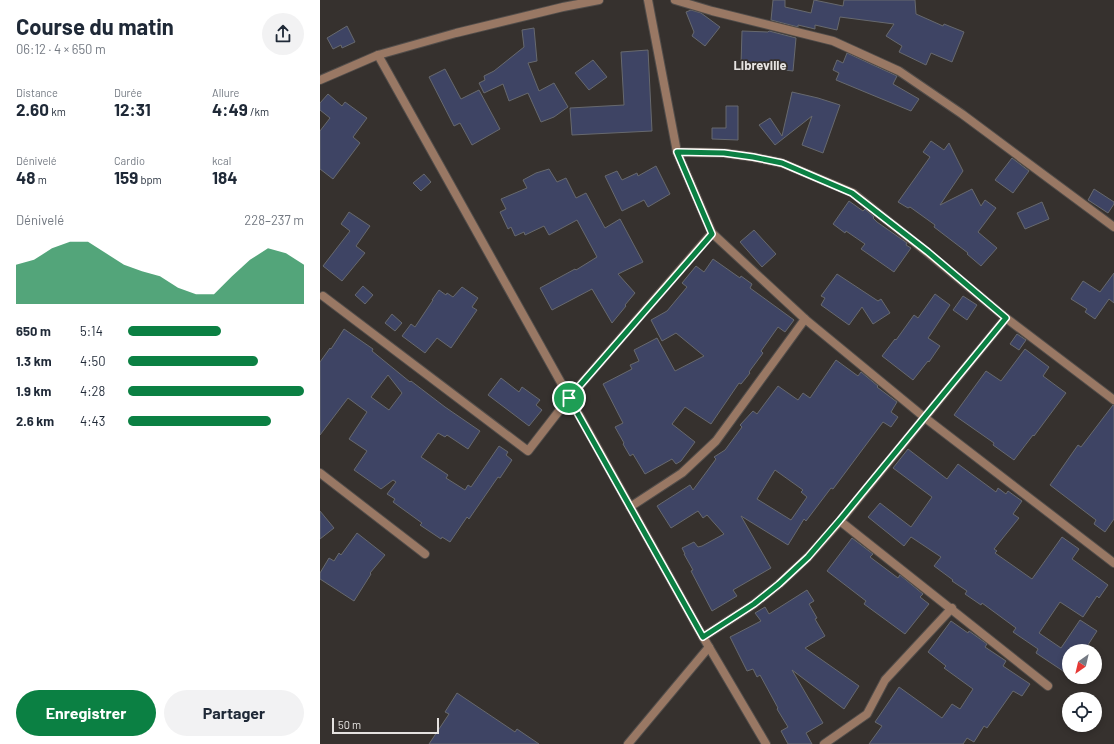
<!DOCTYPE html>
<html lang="fr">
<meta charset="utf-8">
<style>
:root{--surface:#fff;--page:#f2f2f3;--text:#1f2937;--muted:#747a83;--accent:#0b8043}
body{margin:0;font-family:Barlow,sans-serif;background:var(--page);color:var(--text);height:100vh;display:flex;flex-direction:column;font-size:15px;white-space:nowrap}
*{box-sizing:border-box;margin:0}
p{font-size:13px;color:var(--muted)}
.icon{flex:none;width:22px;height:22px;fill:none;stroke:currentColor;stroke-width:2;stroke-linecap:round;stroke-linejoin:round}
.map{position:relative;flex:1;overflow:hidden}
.drawer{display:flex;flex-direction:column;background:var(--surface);width:320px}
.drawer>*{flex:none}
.needle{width:26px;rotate:214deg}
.controls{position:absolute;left:742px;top:644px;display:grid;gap:8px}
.controls a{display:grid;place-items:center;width:40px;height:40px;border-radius:50%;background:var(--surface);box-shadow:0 2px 6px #0003;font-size:20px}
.scale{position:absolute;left:12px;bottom:10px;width:107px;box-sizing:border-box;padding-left:4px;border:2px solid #e5e2e0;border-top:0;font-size:11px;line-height:14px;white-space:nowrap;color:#e5e2e0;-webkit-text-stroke:3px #36312e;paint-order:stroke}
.pin{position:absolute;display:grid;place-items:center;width:34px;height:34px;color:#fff;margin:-17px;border:2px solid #fff;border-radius:50%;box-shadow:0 1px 4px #0007}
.round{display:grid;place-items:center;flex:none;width:42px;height:42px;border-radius:21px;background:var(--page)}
.headline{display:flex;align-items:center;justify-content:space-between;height:68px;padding:0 16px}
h1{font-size:22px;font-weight:700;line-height:30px}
.stats{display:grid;grid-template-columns:repeat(3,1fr);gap:6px;height:68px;padding:4px 16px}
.stats div{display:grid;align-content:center}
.stats b{font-size:17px;font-weight:700}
.stats small{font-size:11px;font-weight:400}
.stats p{font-size:11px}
.chart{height:112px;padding:8px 16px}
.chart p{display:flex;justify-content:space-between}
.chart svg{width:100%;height:72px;margin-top:4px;fill:var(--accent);opacity:.7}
.button{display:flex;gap:8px;margin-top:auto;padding:8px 16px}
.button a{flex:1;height:46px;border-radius:24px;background:var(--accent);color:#fff;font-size:16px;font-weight:700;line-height:46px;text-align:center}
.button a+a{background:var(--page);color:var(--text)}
ul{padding:0 16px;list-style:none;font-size:13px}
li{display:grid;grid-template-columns:64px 48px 1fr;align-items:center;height:30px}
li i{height:10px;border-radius:5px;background:var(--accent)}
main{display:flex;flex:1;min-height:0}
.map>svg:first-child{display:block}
.building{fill:#3e4464;stroke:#67696e;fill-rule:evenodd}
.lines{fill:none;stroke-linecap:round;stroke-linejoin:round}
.street-casing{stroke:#524d4a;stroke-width:10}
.street{stroke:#997864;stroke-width:8}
.route-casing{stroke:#fff;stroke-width:8}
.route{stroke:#0b8043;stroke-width:5}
.labels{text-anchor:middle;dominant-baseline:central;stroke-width:3.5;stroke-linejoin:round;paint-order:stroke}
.quarter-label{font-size:13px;font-weight:bold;fill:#e5e2e0;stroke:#36312e}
</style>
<main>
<section class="drawer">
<div class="headline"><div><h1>Course du matin</h1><p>06:12 · 4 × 650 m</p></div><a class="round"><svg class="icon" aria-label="share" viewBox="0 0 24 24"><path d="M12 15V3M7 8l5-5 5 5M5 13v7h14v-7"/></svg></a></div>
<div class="stats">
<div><p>Distance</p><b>2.60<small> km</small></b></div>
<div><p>Durée</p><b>12:31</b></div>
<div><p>Allure</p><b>4:49<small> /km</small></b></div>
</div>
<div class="stats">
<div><p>Dénivelé</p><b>48<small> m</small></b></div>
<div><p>Cardio</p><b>159<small> bpm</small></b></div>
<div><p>kcal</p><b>184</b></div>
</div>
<div class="chart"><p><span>Dénivelé</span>228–237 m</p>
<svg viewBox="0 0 160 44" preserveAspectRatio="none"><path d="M0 44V20L10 17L20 10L30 6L40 6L50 13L60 20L70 24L80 27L90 34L100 38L110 38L120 27L130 17L140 10L150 13L160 20V44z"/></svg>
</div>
<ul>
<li><b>650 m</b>5:14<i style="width:53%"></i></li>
<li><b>1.3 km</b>4:50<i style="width:74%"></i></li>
<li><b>1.9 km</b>4:28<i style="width:100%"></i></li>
<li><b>2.6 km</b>4:43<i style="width:81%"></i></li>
</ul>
<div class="button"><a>Enregistrer</a><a>Partager</a></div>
</section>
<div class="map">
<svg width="794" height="744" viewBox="0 0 794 744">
<rect width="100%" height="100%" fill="#36312e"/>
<g class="building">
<path d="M453 0H465V7L491 13 494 0 523 6 524 0H595L596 14 623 26 624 24 644 32 632 62 611 53 606 65 579 52 582 46 566 36 574 24 520 17 517 30 495 25V29L478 25V27L451 20Z"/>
<path d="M371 10 381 13 400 27 385 46 372 36 374 32 366 12Z"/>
<path d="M27 26 35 42 22 48 21 45 13 49 7 38Z"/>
<path d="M214 28 217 61 208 63 219 91 234 83 248 107 234 117 221 122 208 93 189 101 183 84 164 93 159 83 165 80 164 76 174 71 204 47 202 30Z"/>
<path d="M422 31 448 32 449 31 476 38 473 71 421 65Z"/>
<path d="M328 50 332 131 252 135 250 108 304 105 301 52Z"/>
<path d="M527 53 577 76 573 84 599 99 591 111 516 80 519 73 513 70 517 60 523 63Z"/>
<path d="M273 60 287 77 269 90 255 73Z"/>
<path d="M125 69 141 99 159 90 180 129 152 145 140 123 134 126 109 77Z"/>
<path d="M472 92 498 98 520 105 503 153 482 145 492 116 455 145 439 125 450 118 462 136Z"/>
<path d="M8 94 22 106 25 102 47 118 33 137 40 143 13 179 0 169V131L10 118 0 110V103Z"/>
<path d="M406 106H418V140L392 139V128H406Z"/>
<path d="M611 141 624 150 629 143 643 171 620 205 652 189 661 206 665 200 676 208 658 232 677 248 661 266 647 254 648 253 614 227 615 225 590 207 588 208 578 202 610 157 603 152Z"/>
<path d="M692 158 709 171 693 193 675 180Z"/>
<path d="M336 166 350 194 328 207 324 200 302 211 285 176 297 171 302 180 317 173 318 176Z"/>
<path d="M229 169 237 182 246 178 256 198 266 193 285 228 300 219 323 262 298 274 315 293 305 305 306 306 292 323 272 289 232 310 220 288 255 269 256 270 277 257 257 220 229 235 224 226 205 235 204 232 195 236 191 227 188 229 180 212 186 209 181 199 207 188 203 180 216 173Z"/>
<path d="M104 174 111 182 101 191 93 183Z"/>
<path d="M774 189 794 202V204L788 213 768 200Z"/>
<path d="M529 201 543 211 545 209 554 217 553 218 557 222 587 243 586 245 591 248 574 272 541 249 545 244 526 231 525 233 513 224Z"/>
<path d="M722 202 729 219 705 229 697 213Z"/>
<path d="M29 212 50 226 36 246 45 253 22 281 3 266 30 231 21 224Z"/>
<path d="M434 230 456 254 442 267 420 242Z"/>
<path d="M393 259 420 278 421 276 432 284 430 288 474 320 465 332 458 327 441 351 443 353 429 372 430 373 421 384 419 383 391 424 365 407 352 424 375 442 361 461 356 464 352 459 325 474 313 454 310 456 303 444 304 443 295 427 303 423 283 384 312 369 310 365 319 361 314 350 337 338 355 371 384 356 356 333 342 341 331 320 347 311 367 287 362 283 376 266 384 272Z"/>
<path d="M794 273V303L789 299 775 319 765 312 767 309 751 299 763 281 780 292Z"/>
<path d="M517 274 558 301 561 299 570 313 553 324 542 307 529 325 501 305 505 298 501 296Z"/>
<path d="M43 286 53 295 45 304 35 295Z"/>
<path d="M142 287 158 298 152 307 157 310 131 348 117 338 105 353 82 336 91 324 95 327 113 300H112L119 290 126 295 127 293 133 297Z"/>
<path d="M615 294 630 305 608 338 620 346 609 362 608 361 593 380 562 356 575 339 576 340 594 315 598 318Z"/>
<path d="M643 296 657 305 647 320 633 310Z"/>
<path d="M72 314 82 323 75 331 65 323Z"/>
<path d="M24 329 53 349 52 351 90 382 91 381 125 407 160 431 148 449 127 435 125 437 118 433 101 457 128 475 126 478 145 490 148 485 151 487 179 446 188 452 186 455 192 460 180 478 178 477 149 519 147 517 130 542 122 537 121 539 100 525 102 523 73 502 75 499 67 494 76 482 73 480 61 489 34 470 47 451 29 439 47 412 28 398 0 435V362L10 348 11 349ZM68 375 82 393 69 410 51 397Z"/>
<path d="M697 334 706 340 699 350 690 344Z"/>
<path d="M705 349 729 367 723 376 746 393 714 436 713 435 694 460 673 445 674 443 634 415 666 371 681 381Z"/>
<path d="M516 360 538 376 541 372 558 386 557 387 577 402 571 412 578 417 571 427 563 422 513 489 511 488 486 521 484 519 468 545 421 516 451 568 413 590 417 596 392 611 371 571 373 570 364 554H365L362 548 374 542 378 547 382 546 404 534 387 515 383 518 378 511 351 528 337 506 370 485 373 490 396 459 394 457 405 450 422 427 420 425 433 411 437 414 458 386 478 400 483 393 490 398ZM455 470 483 490 481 492 487 497 471 520 437 499Z"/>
<path d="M181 378 199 392 202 387 220 400 216 405 222 410 209 426 168 395Z"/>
<path d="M793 405H794V519L785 532 774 524 776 520 730 485 758 445 761 447Z"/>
<path d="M588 449 627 479 638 464 676 492 678 488 686 494 688 491 702 501 693 514 699 518 674 549 677 551 675 553 712 579 742 537 759 549 752 559 788 585 779 598 777 596 763 617 740 602 719 633 741 648 760 620 777 631 764 651H749V675L716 653 718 649 693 632 696 628 662 603 661 605 645 594 647 591 632 581 633 580 614 566 621 557 591 537 584 546 548 517 560 503 591 527 612 497 573 468Z"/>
<path d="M0 511 14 528 0 539Z"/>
<path d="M37 533 65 555 50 573 51 574 34 601 0 579V573L9 558 14 561 19 553 21 555Z"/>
<path d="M532 538 553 554 550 557 578 578 580 575 603 594 600 597 609 604 585 634 544 604 546 601 507 571Z"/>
<path d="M487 590 494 601 489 604 497 618 495 619 505 636 485 648 539 686 524 709 472 670 503 723 486 733 492 744H468L461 731 468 727 457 709 458 708 440 675 437 677 433 669 427 671 410 637 441 621 435 613 445 607 449 614Z"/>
<path d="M631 621 648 633 649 631 667 644 665 647 686 661 683 666 710 684 702 696 693 691 667 728 664 726 654 742 647 738 643 744H549L562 726 555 722 579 687 622 718 632 704 640 709 653 689 624 668 626 666 608 652Z"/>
<path d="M137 693 195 732 197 729 219 744H109L129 714 125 712Z"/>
</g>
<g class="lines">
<g class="street-casing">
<g id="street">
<path d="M328 0 357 152 392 233 485 319 604 417 794 563"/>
<path d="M355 0 392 11 513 41 579 71 642 114 794 227"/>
<path d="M58 55 383 637 446 744"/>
<path d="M0 80 58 55 136 33 243 7 279 0"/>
<path d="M357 152 404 153 433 157 462 163 533 193 608 253 686 318 794 400"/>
<path d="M3 296 208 451 249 398 392 233"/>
<path d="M0 473 105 554"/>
<path d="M310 507 362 473 396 441 485 319"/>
<path d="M520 521 728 686"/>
<path d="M383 637 434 604 459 584 488 557 520 521 686 318"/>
<path d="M308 744 389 647"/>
<path d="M504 744 547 714 565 680 632 608"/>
</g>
</g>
<use href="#street" class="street"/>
</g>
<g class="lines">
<g class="route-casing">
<path id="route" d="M357 152 404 153 433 157 462 163 532 193 608 252 686 318 520 520 488 557 459 584 434 604 383 637 249 398 392 234Z"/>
</g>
<use href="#route" class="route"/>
</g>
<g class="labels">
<g class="quarter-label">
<text x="440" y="65">Libreville</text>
</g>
</g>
</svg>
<div class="controls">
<a><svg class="needle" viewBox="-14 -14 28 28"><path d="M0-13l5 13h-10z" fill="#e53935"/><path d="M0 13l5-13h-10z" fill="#747a83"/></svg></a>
<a><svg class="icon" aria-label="locate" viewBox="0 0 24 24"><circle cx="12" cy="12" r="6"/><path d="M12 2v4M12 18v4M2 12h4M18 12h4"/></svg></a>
</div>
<div class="scale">50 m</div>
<div class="pin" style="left:249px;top:398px;background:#1e9e55"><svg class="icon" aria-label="arrive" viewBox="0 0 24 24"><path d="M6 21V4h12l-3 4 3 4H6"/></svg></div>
</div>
</main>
